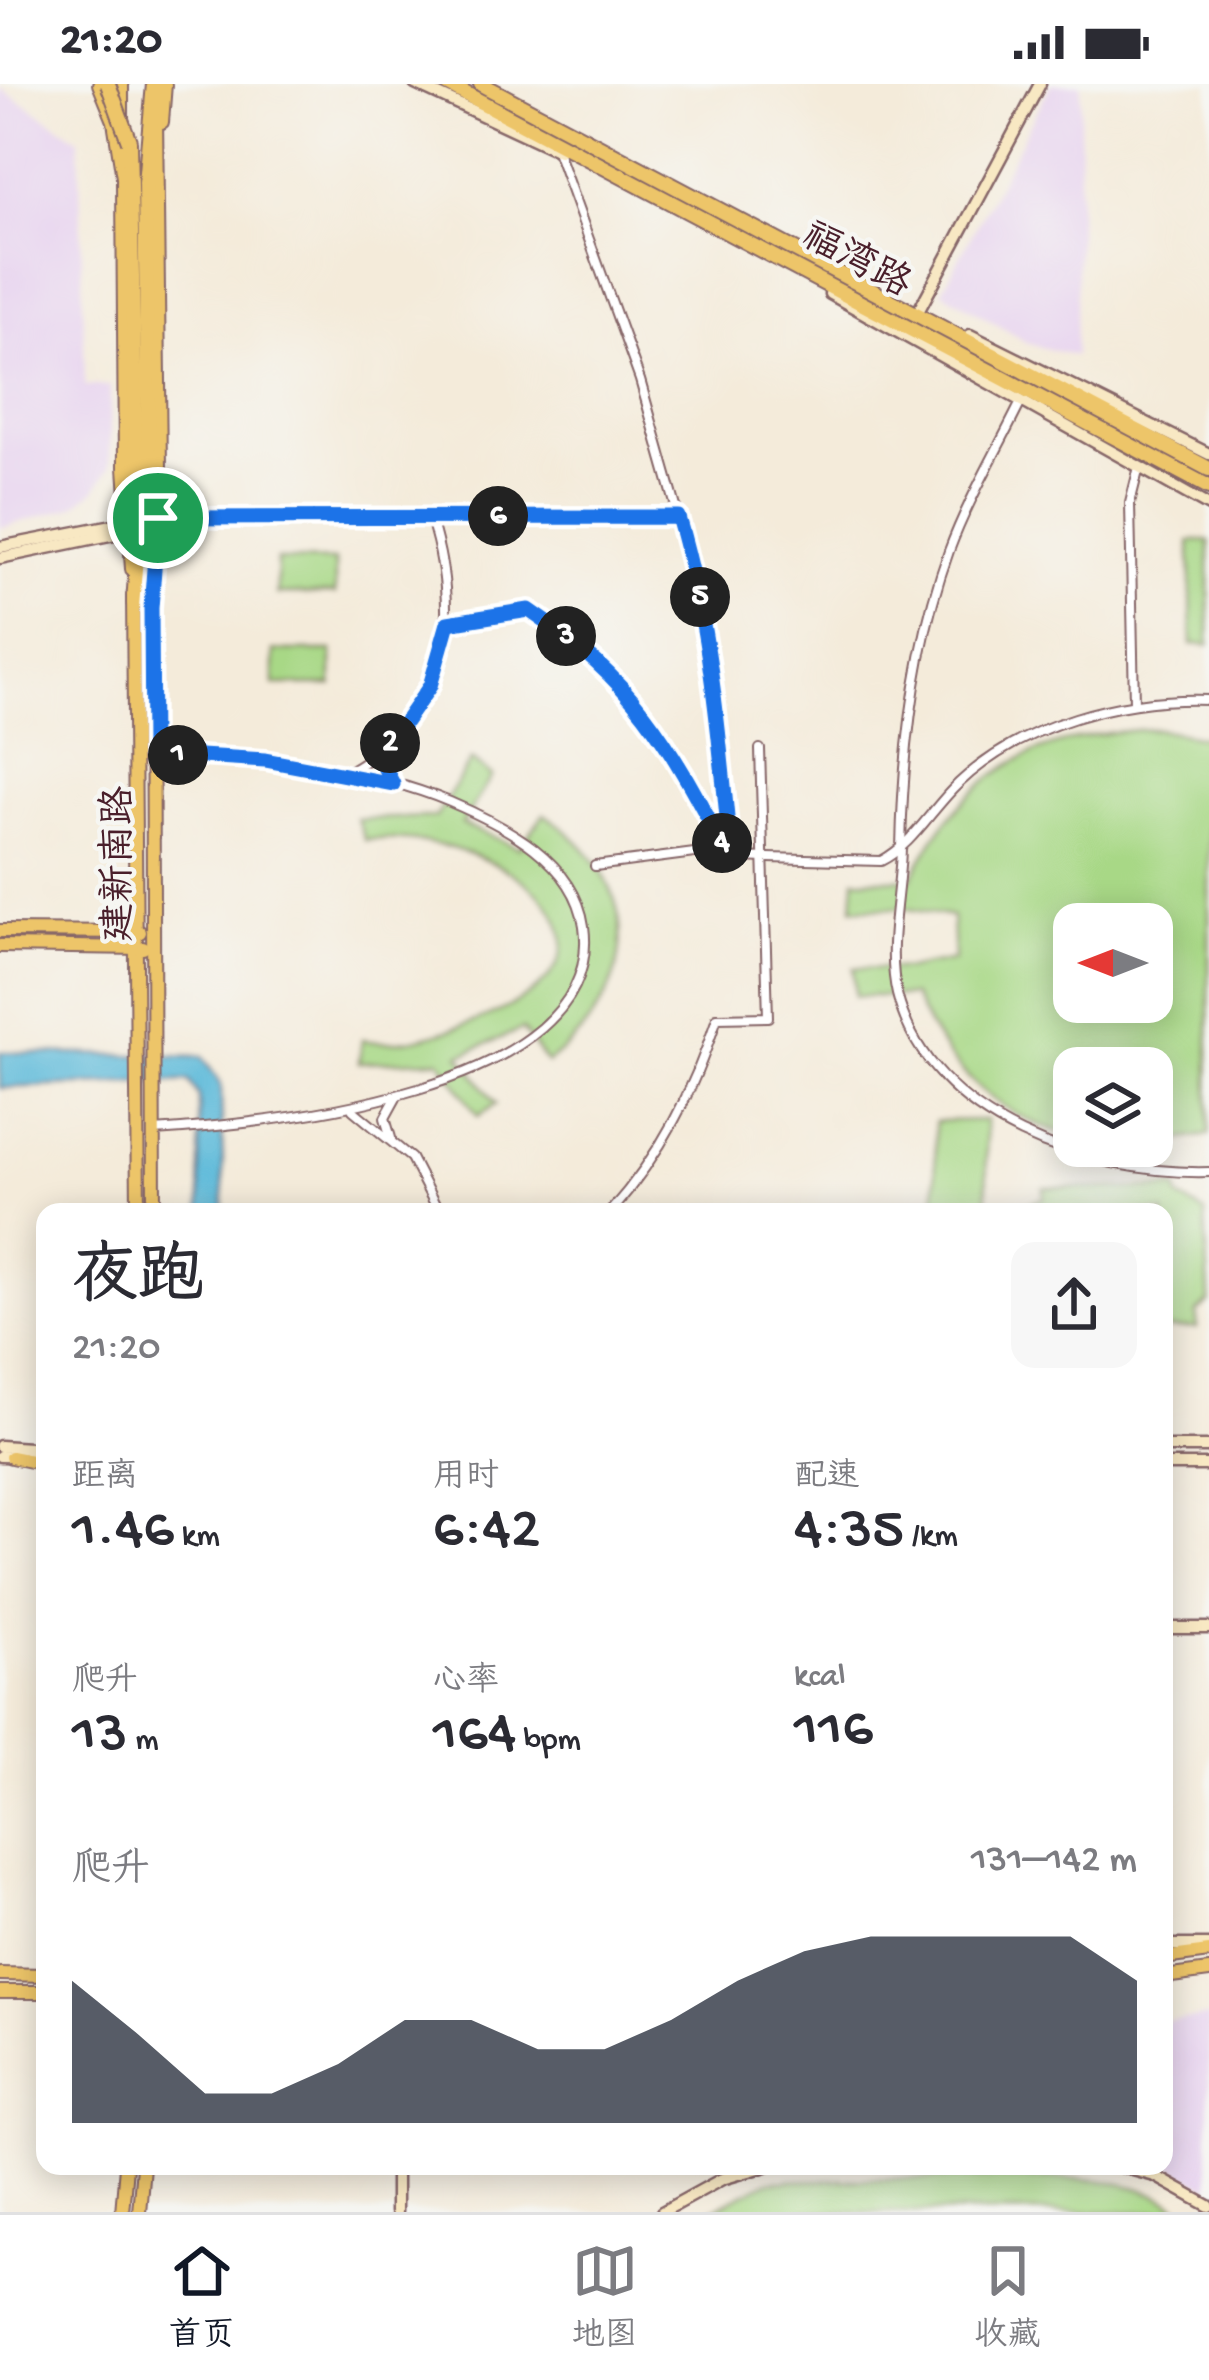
<!DOCTYPE html>
<html lang="zh">
<meta charset="utf-8">
<style>
:root{--surface:#fff;--page:#f7f7f7;--text:#2b2b33;--muted:#7c7c81;--line:#e1e1e2;--accent:#111827}
body{margin:0;font-family:"Gochi Hand","LXGW WenKai TC",sans-serif;background:var(--page);color:var(--text);height:100vh;display:flex;flex-direction:column;font-size:45px;white-space:nowrap}
*{box-sizing:border-box;margin:0}
p{font-size:39px;color:var(--muted)}
.icon{flex:none;width:66px;height:66px;fill:none;stroke:currentColor;stroke-width:2;stroke-linecap:round;stroke-linejoin:round}
.map{position:relative;flex:1;overflow:hidden}
.drawer{position:absolute;left:36px;top:1119px;width:1137px;height:972px;display:flex;flex-direction:column;background:var(--surface);border-radius:24px;box-shadow:0 6px 30px #0003}
.drawer>*{flex:none}
.needle{width:78px;rotate:270deg}
.fabs{position:absolute;left:1053px;top:819px;display:grid;gap:24px}
.fabs a{display:grid;place-items:center;width:120px;height:120px;border-radius:24px;background:var(--surface);box-shadow:0 6px 30px #0003;font-size:60px}
.pin{position:absolute;display:grid;place-items:center;width:102px;height:102px;color:#fff;margin:-51px;border:6px solid #fff;border-radius:50%;box-shadow:0 3px 12px #0007}
.km{position:absolute;width:60px;height:60px;margin:-30px;border-radius:50%;background:#222;color:#fff;font-size:33px;line-height:60px;text-align:center}
.round{display:grid;place-items:center;flex:none;width:126px;height:126px;border-radius:24px;background:var(--page)}
.head{display:flex;align-items:center;justify-content:space-between;height:204px;padding:0 36px}
h1{font-size:66px;font-weight:600;line-height:90px}
.stats{display:grid;grid-template-columns:repeat(3,1fr);gap:18px;height:204px;padding:12px 36px}
.stats div{display:grid;align-content:center}
.stats b{font-size:60px;font-weight:600}
.stats small{font-size:33px;font-weight:400}
.stats p{font-size:33px}
.chart{height:336px;padding:24px 36px}
.chart p{display:flex;justify-content:space-between}
.chart svg{width:100%;height:216px;margin-top:12px;fill:var(--accent);opacity:.7}
.status{display:flex;justify-content:space-between;align-items:center;height:84px;padding:0 60px;background:var(--surface);direction:ltr}
.status svg{height:33px;fill:currentColor}
.tab-bar{display:flex;justify-content:space-around;align-items:center;height:168px;border-top:3px solid var(--line);background:var(--surface);font-size:33px;color:var(--muted)}
.tab-bar a{display:grid;justify-items:center;gap:6px}
.tab-bar .active{color:var(--accent)}
.map>svg:first-child{display:block}
.built{fill:#e7d2ef}
.green{fill:#a8d886;stroke:#797c58;stroke-width:3;fill-rule:evenodd}
.water{fill:#5bb9d9;stroke:#526c82;stroke-width:3}
.lines{fill:none;stroke-linecap:round;stroke-linejoin:round}
.street-casing{stroke:#866668;stroke-width:12}
.secondary-casing{stroke:#866668;stroke-width:15}
.primary-casing{stroke:#866668;stroke-width:16}
.highway-casing{stroke:#866668;stroke-width:18}
.street{stroke:#fff;stroke-width:8}
.secondary{stroke:#f8e8c3;stroke-width:10}
.primary{stroke:#edc569;stroke-width:12}
.highway{stroke:#edc569;stroke-width:14}
.highway-bridge-casing{stroke:#866668;stroke-width:18;stroke-linecap:butt}
.highway-bridge{stroke:#edc569;stroke-width:14}
.route-casing{stroke:#fff;stroke-width:24}
.route{stroke:#1a73e8;stroke-width:15}
.labels{text-anchor:middle;dominant-baseline:central;stroke-width:9;stroke-linejoin:round;paint-order:stroke}
.street-label{font-size:39px;fill:#4a1f2b;stroke:#f6f6f2}
</style>
<div class="status"><b>21:20</b><svg viewBox="0 0 49 12"><path d="M0 12V9h3v3zM5 12V6h3v6zM10 12V3h3v9zM15 12V0h3v12zM26 1h20v11H26zM47 4h2v5h-2z"/></svg></div>
<div class="map">
<svg width="1209" height="2128" viewBox="0 0 1209 2128">
<rect width="100%" height="100%" fill="#f6f6f2"/>
<filter id="ink" filterUnits="userSpaceOnUse"><feTurbulence type="fractalNoise" baseFrequency=".00833" numOctaves="2"/><feDisplacementMap in="SourceGraphic" scale="24" xChannelSelector="R" yChannelSelector="G"/><feConvolveMatrix kernelMatrix="1 2 1 2 8 2 1 2 1" color-interpolation-filters="sRGB"/></filter>
<filter id="wash" filterUnits="userSpaceOnUse"><feTurbulence type="fractalNoise" baseFrequency=".004" numOctaves="4" result="noise"/><feDisplacementMap in="SourceGraphic" scale="48" xChannelSelector="R" yChannelSelector="G"/><feGaussianBlur stdDeviation="2.7" result="paint"/><feColorMatrix in="noise" values="0 0 0 0 0 0 0 0 0 0 0 0 0 0 0 0 0 1.4 0 .05"/><feComposite in="paint" operator="in"/></filter>
<g filter="url(#wash)">
<rect width="100%" height="100%" fill="#f4ebda"/>
<g class="built">
<path d="M1051 0H1081L1075 272 1029 260 942 207Z"/>
<path d="M0 4 79 55 85 302H110V383L95 406 73 423 0 444Z"/>
<path d="M1209 1933V2104L1164 2078V1938Z"/>
</g>
<g class="green">
<path d="M1190 457H1209V561L1192 560Z"/>
<path d="M277 476 335 477V510H277Z"/>
<rect x="274" y="567" width="58" height="34"/>
<path d="M1157 645 1209 654V1051L1152 1060V984H1074V1051C997 1036 945 980 913 912H855L853 884 907 885 954 876 952 833 904 824H853L855 795H911C965 686 1038 649 1157 645ZM1074 840H1152V918H1074Z"/>
<path d="M471 676 492 692 462 740 519 764 544 730C647 799 644 905 547 979L522 945 460 971 496 1020 478 1032 440 976 359 978 362 956C397 962 428 953 461 942 674 874 508 743 365 756L357 735 436 733Z"/>
<path d="M986 1036 987 1128H936L935 1037Z"/>
<path d="M1044 1104H1177L1179 1114 1205 1129 1209 1218 1197 1228V1244L1164 1245V1128H1007L1044 1114Z"/>
<path d="M994 2093C1058 2096 1133 2086 1185 2128H708L769 2097Z"/>
</g>
<path class="water" d="M0 968 202 973 221 1000 224 1128H201L199 1013 189 997 0 1004Z"/>
</g>
<g filter="url(#ink)">
<g class="lines">
<g class="street-casing">
<g id="street">
<path d="M557 67 640 296 697 497 715 600 729 755 725 765 595 782"/>
<path d="M1021 318C997 367 968 416 949 467 915 561 903 665 901 764 900 811 886 864 897 910 929 1040 1092 1091 1209 1088"/>
<path d="M158 433H678"/>
<path d="M448 539 529 526C635 598 671 659 728 771L734 773 881 777C914 760 931 725 959 699 1023 639 1123 613 1209 616"/>
<path d="M1134 620 1130 419 1139 383"/>
<path d="M386 665 384 681 393 700"/>
<path d="M153 669C253 676 356 679 450 718 504 741 575 777 584 842 607 1010 263 1040 154 1047"/>
<path d="M346 689C450 630 463 538 430 432"/>
<path d="M353 1026 411 1074 439 1128"/>
<path d="M391 1054 385 1034 396 1014"/>
<path d="M610 1128C662 1069 693 1008 717 934L768 933 760 665"/>
</g>
</g>
<g class="secondary-casing">
<g id="secondary">
<path d="M415 0 559 67"/>
<path d="M830 210 1209 422"/>
<path d="M919 226 1040 0"/>
<path d="M970 251 1209 370"/>
<path d="M0 463 128 438"/>
<path d="M0 474 129 447"/>
<path d="M0 1362 45 1365"/>
<path d="M1164 1363H1209"/>
<path d="M0 1372 45 1373"/>
<path d="M1164 1381H1209"/>
<path d="M1164 1544H1209"/>
<path d="M1164 1861H1209"/>
<path d="M396 2082V2128"/>
<path d="M1118 2082 1155 2092 1209 2122"/>
<path d="M662 2128 722 2095 766 2082"/>
</g>
</g>
<g class="primary-casing">
<g id="primary">
<path d="M99 0 114 37 124 100"/>
<path d="M122 0V35"/>
<path d="M162 38 165 0"/>
<path d="M123 97 125 383 132 485"/>
<path d="M156 467 160 384 156 31"/>
<path d="M133 511 138 1128"/>
<path d="M152 517 154 1128"/>
<path d="M0 847 140 848"/>
<path d="M0 862 143 864"/>
<path d="M11 1373 45 1380"/>
<path d="M1164 1874 1209 1868"/>
<path d="M0 1890 45 1891"/>
<path d="M1164 1893 1209 1887"/>
<path d="M0 1908H45"/>
<path d="M122 2128 126 2082"/>
<path d="M139 2128 143 2082"/>
</g>
</g>
<g class="highway-casing">
<g id="highway">
<path d="M447 0 1209 403"/>
<path d="M481 0 1209 385"/>
<path d="M129 57 138 465 134 519"/>
<path d="M151 524 145 99 154 0"/>
</g>
</g>
<use href="#street" class="street"/>
<use href="#secondary" class="secondary"/>
<use href="#primary" class="primary"/>
<use href="#highway" class="highway"/>
<g class="highway-bridge-casing">
<path id="highway-bridge" d="M108 0 129 57"/>
</g>
<use href="#highway-bridge" class="highway-bridge"/>
</g>
</g>
<g class="lines" filter="url(#ink)">
<g class="route-casing">
<path id="route" d="M678 433C709 538 719 645 729 755L725 766C666 654 635 598 529 526L448 539 430 602 385 667 383 681 393 700 265 676 152 669 151 524 158 434Z"/>
</g>
<use href="#route" class="route"/>
</g>
<g class="labels">
<g class="street-label">
<text transform="translate(855 179) rotate(28)">福湾路</text>
<text transform="translate(122 780) rotate(-90)">建新南路</text>
</g>
</g>
</svg>
<div class="fabs">
<a><svg class="needle" viewBox="-14 -14 28 28"><path d="M0-13l5 13h-10z" fill="#e53935"/><path d="M0 13l5-13h-10z" fill="#7c7c81"/></svg></a>
<a><svg class="icon" aria-label="layers" viewBox="0 0 24 24"><path d="M12 4l9 5-9 5-9-5zM3 14l9 5 9-5"/></svg></a>
</div>
<div class="pin" style="left:158px;top:434px;background:#1e9e55"><svg class="icon" aria-label="arrive" viewBox="0 0 24 24"><path d="M6 21V4h12l-3 4 3 4H6"/></svg></div>
<b class="km" style="left:178px;top:671px">1</b>
<b class="km" style="left:390px;top:659px">2</b>
<b class="km" style="left:566px;top:552px">3</b>
<b class="km" style="left:722px;top:759px">4</b>
<b class="km" style="left:700px;top:513px">5</b>
<b class="km" style="left:498px;top:432px">6</b>
<section class="drawer">
<div class="head"><div><h1>夜跑</h1><p>21:20</p></div><a class="round"><svg class="icon" aria-label="share" viewBox="0 0 24 24"><path d="M12 15V3M7 8l5-5 5 5M5 13v7h14v-7"/></svg></a></div>
<div class="stats">
<div><p>距离</p><b>1.46<small> km</small></b></div>
<div><p>用时</p><b>6:42</b></div>
<div><p>配速</p><b>4:35<small> /km</small></b></div>
</div>
<div class="stats">
<div><p>爬升</p><b>13<small> m</small></b></div>
<div><p>心率</p><b>164<small> bpm</small></b></div>
<div><p>kcal</p><b>116</b></div>
</div>
<div class="chart"><p><span>爬升</span>131–142 m</p>
<svg viewBox="0 0 160 44" preserveAspectRatio="none"><path d="M0 44V15L10 26L20 38L30 38L40 32L50 23L60 23L70 29L80 29L90 23L100 15L110 9L120 6L130 6L140 6L150 6L160 15V44z"/></svg>
</div>
</section>
</div>
<nav class="tab-bar">
<a class="active"><svg class="icon" aria-label="home" viewBox="0 0 24 24"><path d="M3 11l9-7 9 7M6 9v11h12V9"/></svg>首页</a>
<a><svg class="icon" aria-label="map" viewBox="0 0 24 24"><path d="M3 6l6-2 6 2 6-2v14l-6 2-6-2-6 2zM9 4v14M15 6v14"/></svg>地图</a>
<a><svg class="icon" aria-label="saved" viewBox="0 0 24 24"><path d="M7 4h10v16l-5-4-5 4z"/></svg>收藏</a>
</nav>
